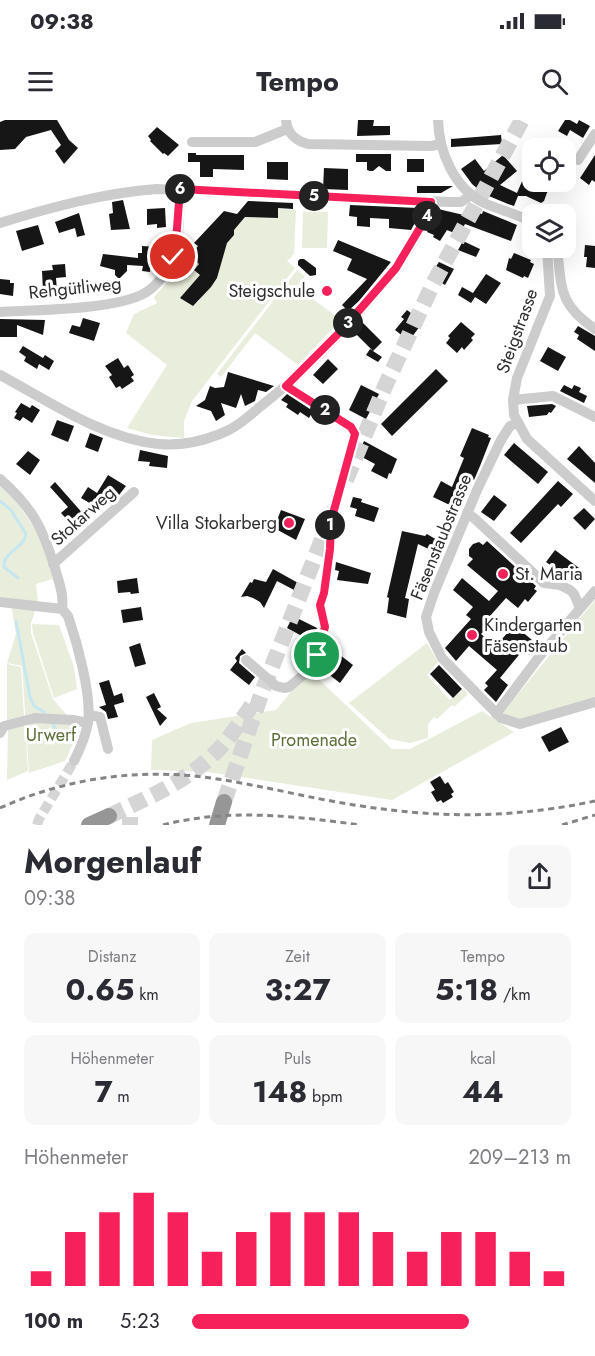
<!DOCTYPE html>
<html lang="de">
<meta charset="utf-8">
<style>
:root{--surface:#fff;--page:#f7f7f7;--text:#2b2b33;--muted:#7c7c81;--accent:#f6215a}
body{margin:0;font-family:Jost,sans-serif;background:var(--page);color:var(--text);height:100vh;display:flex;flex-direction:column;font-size:22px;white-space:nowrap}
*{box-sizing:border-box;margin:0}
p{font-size:20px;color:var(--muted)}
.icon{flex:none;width:33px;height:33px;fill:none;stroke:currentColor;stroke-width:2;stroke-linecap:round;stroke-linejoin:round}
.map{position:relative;height:705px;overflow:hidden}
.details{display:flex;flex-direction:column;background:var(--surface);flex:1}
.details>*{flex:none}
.buttons{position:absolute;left:522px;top:18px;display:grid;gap:12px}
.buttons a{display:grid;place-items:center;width:54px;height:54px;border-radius:12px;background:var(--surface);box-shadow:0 6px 24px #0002;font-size:30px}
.pin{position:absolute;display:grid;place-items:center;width:51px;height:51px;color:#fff;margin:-26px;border:3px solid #fff;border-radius:50%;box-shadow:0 2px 6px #0007}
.km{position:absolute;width:30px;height:30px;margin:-15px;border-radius:50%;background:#222;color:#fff;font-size:16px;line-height:30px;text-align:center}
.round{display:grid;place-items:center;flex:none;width:63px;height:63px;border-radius:12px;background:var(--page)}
.summary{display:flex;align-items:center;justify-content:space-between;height:102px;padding:0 24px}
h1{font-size:33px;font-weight:700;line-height:45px}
.metrics{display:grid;grid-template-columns:repeat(3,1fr);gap:9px;height:102px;padding:6px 24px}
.metrics div{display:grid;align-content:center;border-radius:12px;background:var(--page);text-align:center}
.metrics b{font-size:30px;font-weight:700}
.metrics small{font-size:16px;font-weight:400}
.metrics p{font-size:16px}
.chart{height:168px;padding:12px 24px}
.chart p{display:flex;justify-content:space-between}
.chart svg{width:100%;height:108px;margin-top:6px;stroke:var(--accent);stroke-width:6}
ul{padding:0 24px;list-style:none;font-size:20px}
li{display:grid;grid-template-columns:96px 72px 1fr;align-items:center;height:45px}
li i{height:15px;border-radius:8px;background:var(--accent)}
.status{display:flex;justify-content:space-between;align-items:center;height:42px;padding:0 30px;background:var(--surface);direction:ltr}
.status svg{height:16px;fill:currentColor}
header{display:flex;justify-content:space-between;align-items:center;height:78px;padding:0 24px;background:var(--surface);font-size:27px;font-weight:700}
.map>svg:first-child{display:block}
.green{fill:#e9eddb}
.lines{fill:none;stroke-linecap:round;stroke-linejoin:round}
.stream{stroke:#c5e7ef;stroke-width:3}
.building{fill:#161616}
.minor-tunnel{stroke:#d5d5d5;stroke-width:10;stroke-dasharray:10 5;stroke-linecap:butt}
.highway-tunnel{stroke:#d5d5d5;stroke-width:16;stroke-dasharray:16 8;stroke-linecap:butt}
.minor{stroke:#ccc;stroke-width:10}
.highway{stroke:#969696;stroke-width:16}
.rail{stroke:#848484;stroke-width:3;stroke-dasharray:6 4.5;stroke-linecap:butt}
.route-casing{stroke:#fff;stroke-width:12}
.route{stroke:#f6215a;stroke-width:8}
.poi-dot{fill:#f6215a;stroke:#fff;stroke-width:2}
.labels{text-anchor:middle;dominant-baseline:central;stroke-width:6;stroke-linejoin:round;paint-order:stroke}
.street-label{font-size:18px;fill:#2f2f2f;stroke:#fff}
.poi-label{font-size:18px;fill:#2f2f2f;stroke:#fff;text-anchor:end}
.park-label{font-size:18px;fill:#5c6f38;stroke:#fff}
</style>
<div class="status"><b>09:38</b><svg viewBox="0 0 49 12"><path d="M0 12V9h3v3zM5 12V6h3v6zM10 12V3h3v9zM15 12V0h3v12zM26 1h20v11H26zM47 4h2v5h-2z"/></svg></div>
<header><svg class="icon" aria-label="menu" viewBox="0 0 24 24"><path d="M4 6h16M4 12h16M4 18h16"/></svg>Tempo<svg class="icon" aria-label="search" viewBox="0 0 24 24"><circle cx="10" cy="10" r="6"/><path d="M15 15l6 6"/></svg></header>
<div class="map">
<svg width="595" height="705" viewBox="0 0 595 705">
<rect width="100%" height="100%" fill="#fff"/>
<g class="green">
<path d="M278 88 296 90 294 134 287 141 295 148 192 281 184 301V318L152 315 127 308 167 245 126 213 134 194 157 183 154 177 173 156 179 139 196 140 199 144 194 149 200 155 180 178 193 186 196 182H198L217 158 227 123 234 115V110L247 95 249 97 277 98Z"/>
<path d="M303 92H328L327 128H302Z"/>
<path d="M297 150 305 156 297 167 341 200 298 245 255 213 221 257 217 254Z"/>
<path d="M0 363 9 370 41 418 53 459 36 464 38 482 31 503V513L53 579 79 610 65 641 29 653 22 546 7 543 16 514 10 478 0 477Z"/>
<path d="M595 480V578L519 602 509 599 503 592Z"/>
<path d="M32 504 59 505 74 547 77 569 54 578 33 513Z"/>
<path d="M427 523 438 542 427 555 450 580 464 569 468 574 454 587 452 585 437 599 434 597 428 604V618L410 623 389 619 349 583Z"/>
<path d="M7 544 21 547 24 596 7 600Z"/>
<path d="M309 550 392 629H410L482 591 514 612 392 680 208 652 151 650 152 620 191 603 276 590Z"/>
<path d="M25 605 28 651 7 660 8 609Z"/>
</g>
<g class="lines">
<g class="stream">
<path d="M0 381 11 390 26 414C24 429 3 431 4 447L18 458"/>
<path d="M16 501 30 577 34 586 44 592"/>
<path d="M53 604 62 623"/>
</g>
</g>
<g class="building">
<path d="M5 0H57L69 20 78 28 64 44 55 31 61 25 51 10 26 17 15 29 0 30V2Z"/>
<path d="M358 0H374L373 6H390V15L357 16Z"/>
<path d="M565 0H570L577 4 579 0 590 6 583 18 570 10 567 16 558 11Z"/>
<path d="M157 7 179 25 168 36 164 33 163 34 150 21 151 20 148 16Z"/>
<path d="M501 15 502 24 451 27V19Z"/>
<path d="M188 33H196V35H244V50L213 49V57H200V42H188Z"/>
<path d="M356 34H391V51H386L379 46 373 51H370L367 50V42H356Z"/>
<path d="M503 35 517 51 500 65 517 73 523 59 548 70 544 81 541 83 526 76H518L514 86 508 84 484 74 472 64 461 49 475 39 484 51Z"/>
<path d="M595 35V62L592 60 589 65 580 58Z"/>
<rect x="407" y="39" width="17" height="13"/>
<path d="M267 42H288V60L267 59Z"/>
<path d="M324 48 348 49V70L323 69Z"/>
<path d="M417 66H453L441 73H417Z"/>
<path d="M123 80 130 109 111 110 109 94 113 93 112 82Z"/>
<path d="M248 81 293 83V89L278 88V98L245 97 234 110V115L227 123 217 158 211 167 193 186 180 178 200 155 194 150 199 144 192 137 196 132 194 131 198 126 194 123 224 91 237 94Z"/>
<path d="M350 85 418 88 417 99 411 110 389 108V99L370 98V107L357 106V97L349 96Z"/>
<path d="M165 88 166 107 157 108V104L147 105V89Z"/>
<path d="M438 89 468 96 469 90 482 94 483 91 517 105 511 121 465 104 459 115 447 110 440 121 433 117 434 115 427 112Z"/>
<path d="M79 93 85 115 77 117 75 108 59 113 55 102Z"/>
<path d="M38 105 44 124 22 131 16 111Z"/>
<path d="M338 120 391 142 359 181 348 191 342 185 367 159 347 150 352 139 333 131Z"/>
<path d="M463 121 480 129 476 137 458 130Z"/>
<path d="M585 125 595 126V148L586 147 587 137H584Z"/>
<path d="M142 126 158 127 157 133H160V146L150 145V152L142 151 143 146 127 145V151L119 159 115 155V150L100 146 103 134 138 138V133H142Z"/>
<path d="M514 133 531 140 530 142 534 144 528 158 524 156 523 158 506 150 509 138 511 139Z"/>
<path d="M300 139H304L316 148V155L310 156 298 145V141Z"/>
<path d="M439 142 454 149 445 165 430 155Z"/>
<path d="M65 144 66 157 56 158 57 171H43L42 151 53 150 52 145Z"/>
<path d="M486 154 501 163 486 184 475 177 471 183 458 175 462 167 473 173Z"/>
<path d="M0 159 10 160V163H14L13 176 0 174Z"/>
<path d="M407 190 423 202 409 221 395 210 404 199 401 197Z"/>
<path d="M83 198 100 203 94 221 69 213 72 205 80 207Z"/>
<path d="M0 199 45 200 43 215 17 205V217H0Z"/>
<path d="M461 202 475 214 471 218 473 220 464 230 462 227 457 233 446 223 450 218 448 216Z"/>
<path d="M363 203 382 222 373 231 382 237 378 242 366 235 370 229 373 231 354 212Z"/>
<path d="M578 206 595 216V231L577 219 579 215 574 212Z"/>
<path d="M23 226 43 238 45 235 54 241 49 250 39 244 37 249 24 241 26 237 19 232Z"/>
<path d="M548 227 566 237 558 251 540 241Z"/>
<path d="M118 238 124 248 128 245 134 255 131 257 134 261 122 269 120 266 116 268 109 257 112 255 105 246Z"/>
<path d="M328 239 338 249 323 264 313 255Z"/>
<path d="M436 249 448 261 392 316 381 304Z"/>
<path d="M228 252 274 266 266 272 258 270 255 281 245 286 241 274 236 288 221 283 225 295 216 301 211 291 196 286 205 280 210 266 215 268 224 267Z"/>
<path d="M361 265 379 274 366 299 349 290Z"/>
<path d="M564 265 572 269 574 265 581 268 579 272 587 276 584 283 560 271Z"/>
<path d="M287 274 313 291 309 298 300 292 298 295 286 287 288 284 281 280Z"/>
<path d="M21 283 30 288 32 285 40 290 32 303 23 297 20 301 14 298 17 293 15 292Z"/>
<path d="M552 284 556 286 551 293 549 292 547 295 529 297 527 286Z"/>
<path d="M57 300 74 306 68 322 51 315Z"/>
<path d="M472 308 489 315 488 317 491 318 480 346 474 360 472 359 458 389 433 377 441 361 452 367 464 338 460 336Z"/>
<path d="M90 313 103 318 98 332 85 327Z"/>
<path d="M364 321 397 339 391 354 389 353 387 359 371 351 375 344 358 335Z"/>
<path d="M514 323 548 352 538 364 504 335Z"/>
<path d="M579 326 595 343V363L567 339Z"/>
<path d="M140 330 168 336 167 348 149 346 150 342 138 341Z"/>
<path d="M28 331 40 340 30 355 16 344Z"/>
<path d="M108 355 126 366 119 375 110 369 98 388 81 378 88 367 97 373Z"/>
<path d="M558 361 573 374 561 387 558 384 521 423 510 413Z"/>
<path d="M55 362 85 396 73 406 61 393 68 387 50 367Z"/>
<path d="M494 375 507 385 494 401 481 392Z"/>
<path d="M353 377 362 379 361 382 379 388 374 402 355 396 357 389 350 387Z"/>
<path d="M584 388 595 399 585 410 573 398Z"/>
<path d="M281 390 305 399 296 420 274 408Z"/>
<path d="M402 411 425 416 427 414 442 423 437 433 418 424 405 478 409 479 406 498 387 493 389 478 387 477Z"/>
<path d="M487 421 536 466 534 469 537 471 528 482 525 479 518 488 506 478 490 496 494 500 481 514 496 526 514 505 538 525 530 535 523 530 500 558 508 565 496 582 484 570 488 566 485 563 497 550 469 526 456 541 445 528 471 499 466 495 473 487 453 470 462 458 489 481 498 471 467 445 473 439 469 436V429L473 424 479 422 483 425Z"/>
<path d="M555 430 579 448 571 460 546 442Z"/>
<path d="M336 442 371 453 368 464 337 460 339 451 335 450Z"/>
<path d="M273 449 300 464 296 471 277 461 264 488 260 482 253 478 247 476 241 477 250 462 252 463 254 459 266 462Z"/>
<path d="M137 458 139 473 131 474 130 472 118 473 117 461Z"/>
<path d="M141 487 143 500 123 503 121 490Z"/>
<path d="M293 496 317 508 313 522 287 508Z"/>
<path d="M140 523 146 544 135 547 129 527Z"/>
<path d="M242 529 246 533 240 536 239 543 255 557 249 565 230 550 237 541 235 538Z"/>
<path d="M340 535 353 545 340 563 327 553Z"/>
<path d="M439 545 462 569 453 578 430 554Z"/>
<path d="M109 560 114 576 122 573 124 582 114 585 118 597 108 599 106 592 99 587 106 585 99 563Z"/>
<path d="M154 573 161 587 157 589 167 598 160 606 146 577Z"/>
<path d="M561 607 569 622 549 632 541 617Z"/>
<path d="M440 656 445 664 448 662 454 672 451 674 453 677 443 683 441 680 437 682 431 672 435 670 430 662Z"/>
</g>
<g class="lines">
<path class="minor-tunnel" d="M37 705 39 699 74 641"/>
<g class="highway-tunnel">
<path d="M346 360 386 264 433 164 522 0"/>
<path d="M224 682 262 572 334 389"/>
<path d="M109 696C145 679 183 663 212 636 228 621 240 602 252 585"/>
<path d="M122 705H139"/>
</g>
<g class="minor">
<path d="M286 0C287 13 296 21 308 24L431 26 441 24"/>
<path d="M438 0C439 32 454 68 484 83 500 90 517 94 532 102"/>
<path d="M192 22H255L287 9"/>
<path d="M578 40 595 14"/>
<path d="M0 103C52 87 103 73 157 69L449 82H461L471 75"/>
<path d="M547 128 550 176 517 258 513 280 514 295 527 319 595 381"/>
<path d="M557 128C562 168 558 184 595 209"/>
<path d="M0 192C37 190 115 190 145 173 157 166 169 150 173 137 180 116 179 91 180 69"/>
<path d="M0 255C49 281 101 318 158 324 179 326 200 322 220 314 236 308 248 297 261 286 311 247 356 199 395 149 409 132 419 110 430 91L431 82"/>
<path d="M513 280 553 276 595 297"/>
<path d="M517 303 510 306 501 320 477 370 434 473 426 497 429 512 442 538 501 598 520 604 595 582"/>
<path d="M0 359C33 388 42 407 55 448 59 463 64 474 62 489"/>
<path d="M467 393 474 398 544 463 560 465 570 470 574 474 580 488"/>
<path d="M53 444 134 372"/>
<path d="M0 482 62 489 68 496C77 522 92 576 88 602 86 616 80 629 74 641"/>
<path d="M246 540 276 566 284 568 289 567 308 551 317 535 325 507 319 485 324 473 330 429 331 401 355 316 351 307 286 265"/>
<path d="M496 594 539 537 595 471"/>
<path d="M89 595 100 597 108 629"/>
<path d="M0 613 4 606 35 598 73 600 88 603"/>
</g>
<g class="highway">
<path d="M89 705 109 696"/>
<path d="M217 705 224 682"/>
</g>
<g class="rail">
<path d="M0 688C57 662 120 651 182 655 214 657 246 664 277 670 391 695 480 705 595 681"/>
<path d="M163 705C228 688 295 696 360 705"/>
<path d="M562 705 595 695"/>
</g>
</g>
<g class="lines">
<g class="route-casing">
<path id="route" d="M173 137 176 121 180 69 431 82 430 91 396 148 342 210 286 266 351 307 355 314 331 401 330 429 324 473 320 485 325 507 317 535"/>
</g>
<use href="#route" class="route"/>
</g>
<g class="poi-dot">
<circle cx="327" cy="171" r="6"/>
<circle cx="289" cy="403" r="6"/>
<circle cx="503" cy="454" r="6"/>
<circle cx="472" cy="515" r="6"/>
</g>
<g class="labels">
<g class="street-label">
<text transform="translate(75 168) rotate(-6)">Rehgütliweg</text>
<text transform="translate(517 211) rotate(-70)">Steigstrasse</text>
<text transform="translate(83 396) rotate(-42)">Stokarweg</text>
<text transform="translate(441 417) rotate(-68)">Fäsenstaubstrasse</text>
</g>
<g class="poi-label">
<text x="315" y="171">Steigschule</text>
<text x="277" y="403">Villa Stokarberg</text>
<text x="515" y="454" text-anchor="start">St. Maria</text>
<text x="484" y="505" text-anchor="start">Kindergarten<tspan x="484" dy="21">Fäsenstaub</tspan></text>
</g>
<g class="park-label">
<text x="51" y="615">Urwerf</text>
<text x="314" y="620">Promenade</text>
</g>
</g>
</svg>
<div class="buttons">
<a><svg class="icon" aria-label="locate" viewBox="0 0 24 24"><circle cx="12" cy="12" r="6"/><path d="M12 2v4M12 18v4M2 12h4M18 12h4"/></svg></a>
<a><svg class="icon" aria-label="layers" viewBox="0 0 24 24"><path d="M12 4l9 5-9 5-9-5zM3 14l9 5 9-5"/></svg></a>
</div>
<div class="pin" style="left:317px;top:535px;background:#1e9e55"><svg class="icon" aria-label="arrive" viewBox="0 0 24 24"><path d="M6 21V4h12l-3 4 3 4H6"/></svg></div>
<div class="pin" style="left:173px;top:137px;background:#d93025"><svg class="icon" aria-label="check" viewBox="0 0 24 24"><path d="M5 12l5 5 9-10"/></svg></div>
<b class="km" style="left:330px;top:405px">1</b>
<b class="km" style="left:325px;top:290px">2</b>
<b class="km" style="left:348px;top:203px">3</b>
<b class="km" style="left:427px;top:96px">4</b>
<b class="km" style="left:314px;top:76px">5</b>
<b class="km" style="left:180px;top:69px">6</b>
</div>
<section class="details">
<div class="summary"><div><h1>Morgenlauf</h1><p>09:38</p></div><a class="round"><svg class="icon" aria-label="share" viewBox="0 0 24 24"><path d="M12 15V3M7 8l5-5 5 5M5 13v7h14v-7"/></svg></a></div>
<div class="metrics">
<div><p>Distanz</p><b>0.65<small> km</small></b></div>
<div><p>Zeit</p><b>3:27</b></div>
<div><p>Tempo</p><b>5:18<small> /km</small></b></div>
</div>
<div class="metrics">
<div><p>Höhenmeter</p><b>7<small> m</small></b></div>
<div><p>Puls</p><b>148<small> bpm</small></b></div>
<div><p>kcal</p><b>44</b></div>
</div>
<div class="chart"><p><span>Höhenmeter</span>209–213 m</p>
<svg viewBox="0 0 160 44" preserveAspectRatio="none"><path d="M5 44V38M15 44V22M25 44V14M35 44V6M45 44V14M55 44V30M65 44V22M75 44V14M85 44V14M95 44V14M105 44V22M115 44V30M125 44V22M135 44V22M145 44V30M155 44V38"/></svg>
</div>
<ul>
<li><b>100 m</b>5:23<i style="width:73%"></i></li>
</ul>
</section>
